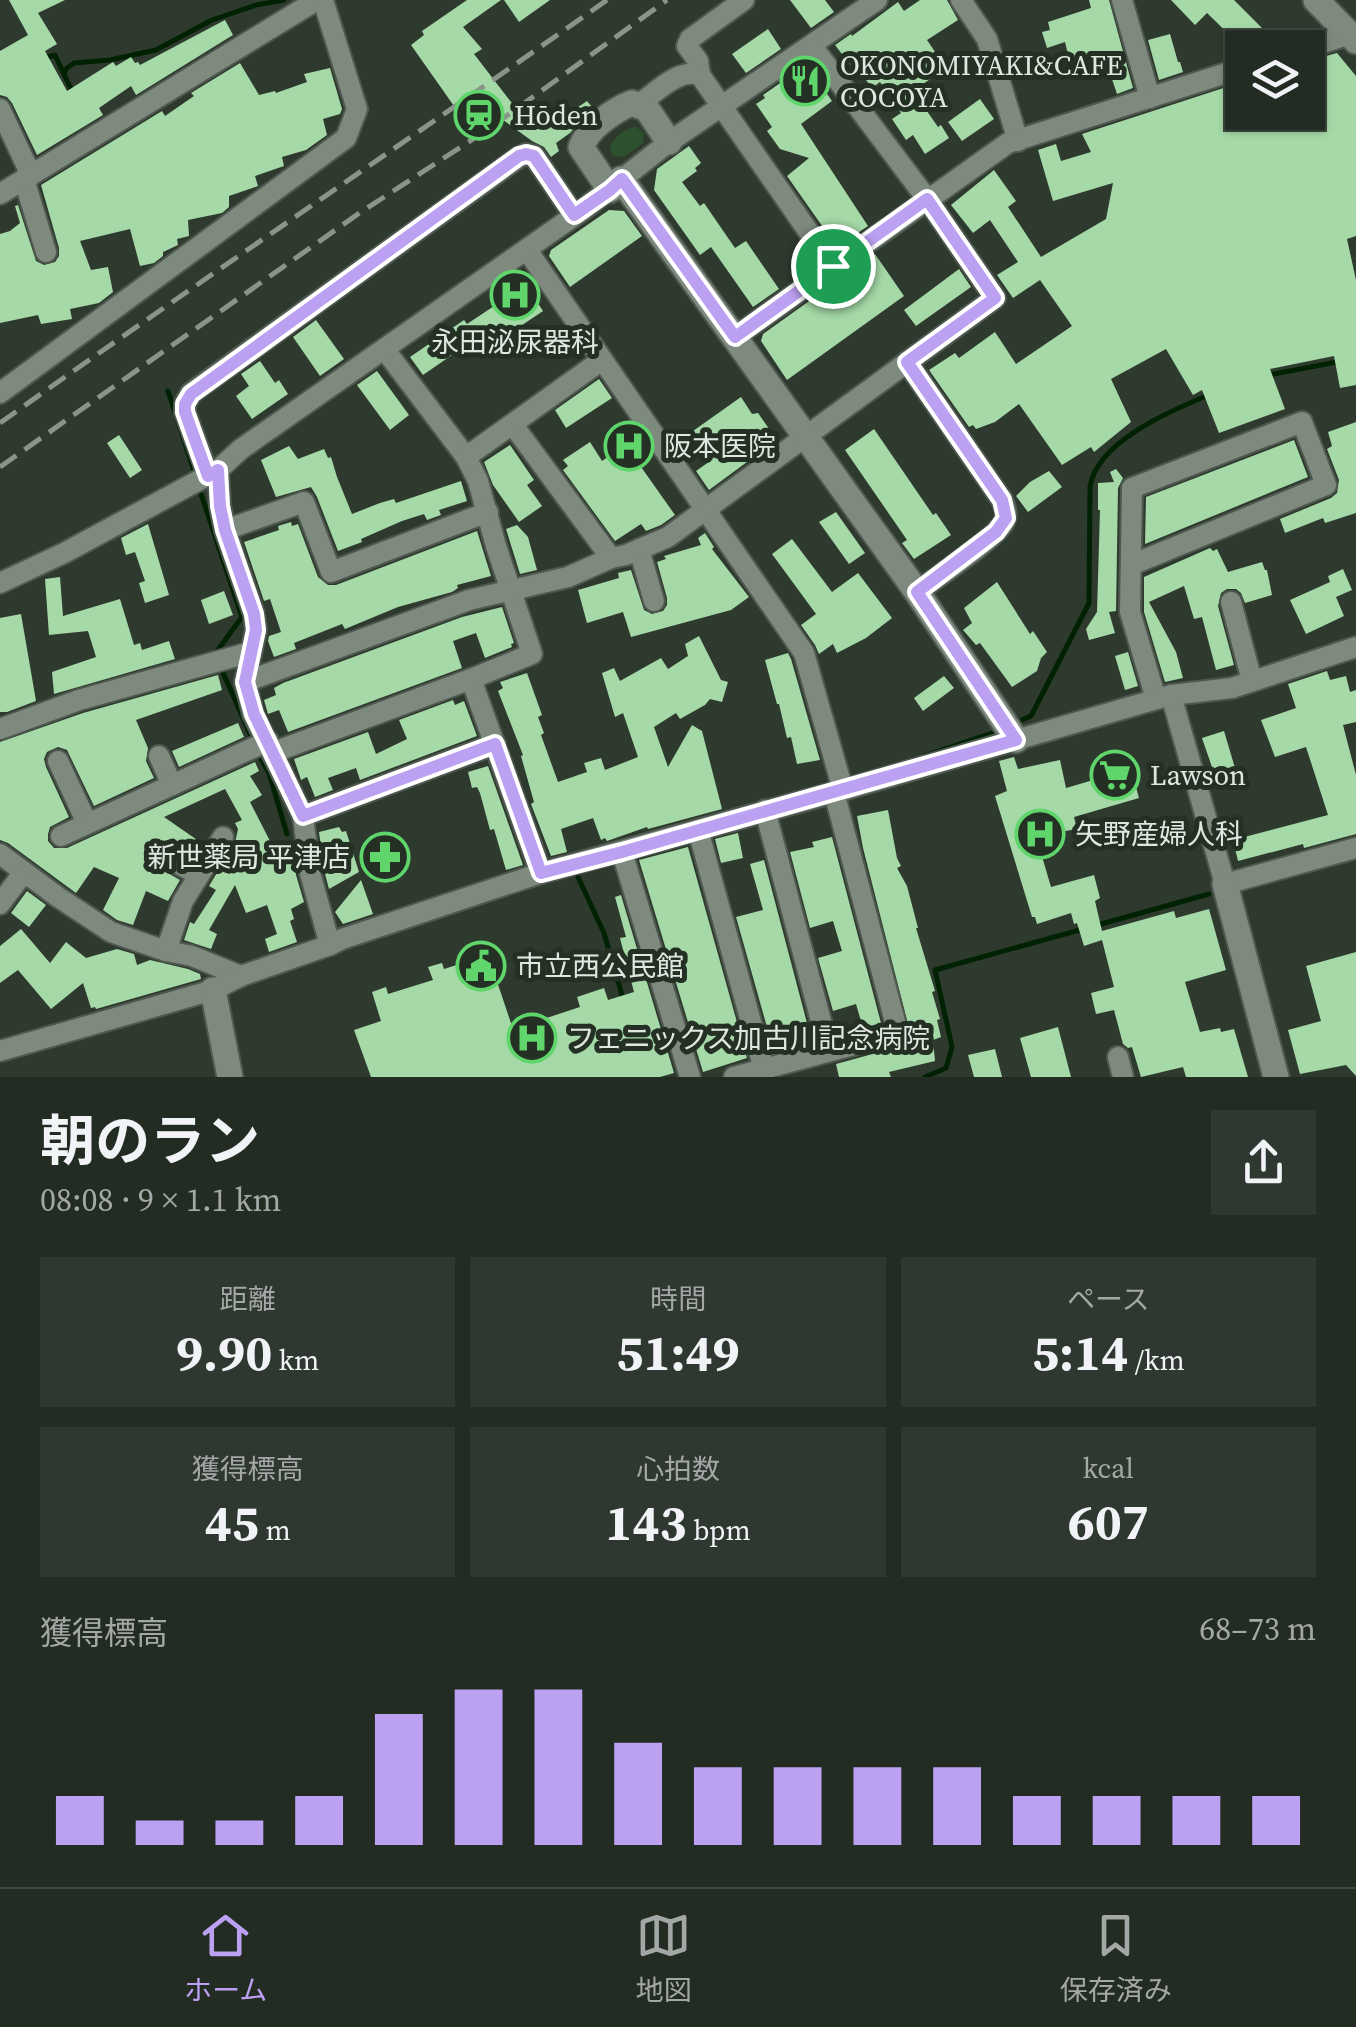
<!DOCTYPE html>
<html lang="ja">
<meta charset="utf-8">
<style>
:root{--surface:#232c23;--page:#2f3830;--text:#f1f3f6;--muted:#a3a7a6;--line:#404841;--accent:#bca0f2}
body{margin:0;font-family:"Source Serif 4","Noto Sans JP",serif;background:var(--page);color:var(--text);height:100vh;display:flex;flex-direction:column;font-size:38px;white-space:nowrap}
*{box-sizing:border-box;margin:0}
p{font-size:32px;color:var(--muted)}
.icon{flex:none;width:55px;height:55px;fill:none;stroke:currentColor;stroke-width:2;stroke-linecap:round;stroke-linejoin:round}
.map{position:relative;height:1077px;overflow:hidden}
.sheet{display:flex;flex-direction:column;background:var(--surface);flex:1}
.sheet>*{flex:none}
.tools{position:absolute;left:1225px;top:30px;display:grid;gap:20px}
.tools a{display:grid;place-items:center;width:100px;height:100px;border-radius:0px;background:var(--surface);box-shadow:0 2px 8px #0004,0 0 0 2px var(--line);font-size:50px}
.pin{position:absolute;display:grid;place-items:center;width:85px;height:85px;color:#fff;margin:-42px;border:5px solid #fff;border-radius:50%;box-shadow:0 2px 10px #0007}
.round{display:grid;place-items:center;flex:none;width:105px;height:105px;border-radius:0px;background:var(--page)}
.head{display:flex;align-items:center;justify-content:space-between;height:170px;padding:0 40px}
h1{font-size:55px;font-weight:700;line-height:75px}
.stats{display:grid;grid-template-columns:repeat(3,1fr);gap:15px;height:170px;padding:10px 40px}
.stats div{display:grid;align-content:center;border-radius:0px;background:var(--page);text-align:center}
.stats b{font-size:50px;font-weight:700}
.stats small{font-size:28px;font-weight:400}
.stats p{font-size:28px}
.chart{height:280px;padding:20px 40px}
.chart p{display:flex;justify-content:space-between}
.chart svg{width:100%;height:180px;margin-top:10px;stroke:var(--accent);stroke-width:6}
.menu{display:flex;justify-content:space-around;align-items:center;height:140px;border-top:2px solid var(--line);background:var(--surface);font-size:28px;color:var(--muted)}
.menu a{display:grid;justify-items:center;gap:5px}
.menu .active{color:var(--accent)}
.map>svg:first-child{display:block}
.green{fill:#2d502f}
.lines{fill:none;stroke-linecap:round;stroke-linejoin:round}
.stream{stroke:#002203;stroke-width:5}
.building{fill:#a5d9a7}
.street-casing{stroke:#4f584f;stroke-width:24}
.secondary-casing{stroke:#4f584f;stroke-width:29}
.street{stroke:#7d8a7d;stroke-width:20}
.secondary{stroke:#7d8a7d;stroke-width:25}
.rail{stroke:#8b938b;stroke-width:5;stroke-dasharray:20 10;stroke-linecap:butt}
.route-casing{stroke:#fff;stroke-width:20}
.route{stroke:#bca0f2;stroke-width:12}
.labels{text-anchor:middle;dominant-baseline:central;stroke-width:10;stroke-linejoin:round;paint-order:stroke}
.poi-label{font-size:28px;fill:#e0e7e0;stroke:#253025;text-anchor:start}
</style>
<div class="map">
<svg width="1356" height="1077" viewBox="0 0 1356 1077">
<rect width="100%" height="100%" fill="#2f3a2f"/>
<path class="green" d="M636 127 644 133 643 143 624 157 614 156 610 151C610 139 625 128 636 127Z"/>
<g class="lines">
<g class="stream">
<path d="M44 58 55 55 73 93"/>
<path d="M64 73 67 68 74 63 110 60 156 50 212 20 256 5 284 0"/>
<path d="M1269 375 1342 361"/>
<path d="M168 391 194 471"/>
<path d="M201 494 242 617 217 651 218 655"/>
<path d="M220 666 254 743"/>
<path d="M1022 720 1031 716 1089 603 1090 487C1096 442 1172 410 1211 394"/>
<path d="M258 753 269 773 287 834"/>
<path d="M924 756 992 733"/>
<path d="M578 877 604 933 624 1002"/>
<path d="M1094 926 1209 894"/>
<path d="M925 1077 946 1068 952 1047 935 970 1083 929"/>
</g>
</g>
<g class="building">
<path d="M9 0H65L38 13 57 44 45 51 67 91 113 62 116 66 131 57 135 63 138 62 140 65 225 20 233 35 136 95 131 86 99 108 103 115 37 155 12 103 7 97 0 95V51L28 35Z"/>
<path d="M467 0H501L463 27 482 49 474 54 511 102 546 129 587 101 593 108 570 133 556 143 559 151 551 157 544 147 532 141 495 114 473 133 411 45 424 35 422 31Z"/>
<path d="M504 0H550L519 22Z"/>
<path d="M790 0H825L834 12 811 28Z"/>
<path d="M920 0H947L958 20 927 40 946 68 913 91 938 127 941 125 949 138 925 154 913 135 906 140 892 119 901 113 880 82 872 88 855 65 852 67 835 45 851 34 852 36 898 2 904 11Z"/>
<path d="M1089 0H1109L1133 88 1117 94 1105 58 1071 67 1065 42 1047 48 1042 32 1050 30 1048 22 1091 8Z"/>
<path d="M1171 0H1234L1270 36 1259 48H1243L1207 13 1195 25Z"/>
<path d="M768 29 781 49 746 73 732 54Z"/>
<path d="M1170 34 1178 62H1180L1183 72 1159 80 1148 40Z"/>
<path d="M1337 53 1356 76V236L1347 239 1356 280V385L1340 388 1334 356 1270 369 1285 409 1219 433 1202 390 1193 395 1166 349 1111 379 1131 422 1094 452 1091 447 1062 465 1019 404 995 422 976 429 973 425 969 427 929 370 955 353 959 358 995 332 1016 364 1072 326 1040 280 1013 298 997 275 1018 262 990 220 973 233 951 205 994 170 1016 201 1008 207 1041 257 1106 219 1113 183 1053 201 1038 150 1056 144 1061 161 1091 152 1082 134 1242 82V112H1308V61Z"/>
<path d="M240 63 259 95 275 91 276 93 307 82 304 74 330 68 342 109 340 114 323 119 327 135 306 150 282 157 284 166 255 176 258 186 229 196V207L222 213 188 220 189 236 177 239 178 245 163 252V256L154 263 140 266 130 229 80 241 91 270 108 267 113 292 99 303 70 309 72 319 41 324 38 315 0 323V234L10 231 20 223 15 206 18 205 36 261 44 265 55 262 59 256V248L41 185 162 111 165 116 194 96 191 93Z"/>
<path d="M803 73 816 78 832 101 801 124 868 226 840 245 834 243 787 176 809 158 780 149 767 131 772 127 756 104 765 98 763 95 789 77Z"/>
<path d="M980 99 994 119 962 141 948 122Z"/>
<path d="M689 146 701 163 695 168 697 171 682 182 700 206 704 203 735 248 746 241 779 289 753 307 711 247 700 255 654 190 657 169Z"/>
<path d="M609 210 624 211 642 236 570 287 549 256 551 250Z"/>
<path d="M875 254 904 296 787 380 761 341 763 334Z"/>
<path d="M959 269 971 287 916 326 904 310Z"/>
<path d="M526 285 543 311 497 342 488 330 423 375 410 357 464 320 467 324Z"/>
<path d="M316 320 344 359 320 376 293 337Z"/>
<path d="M260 361 275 383 279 380 288 394 252 419 236 396 249 386 241 374Z"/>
<path d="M377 371 409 415 390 430 357 385Z"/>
<path d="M599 379 612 398 566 428 555 410Z"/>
<path d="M741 397 752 414 758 413 777 440 709 490 696 471 713 459 693 431Z"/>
<path d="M1356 422V513L1325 523 1323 518 1285 533 1280 519 1331 498 1337 493 1339 480 1327 449 1332 446 1328 432Z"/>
<path d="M874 429 933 515 936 513 951 535 914 559 902 543 907 540 845 450Z"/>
<path d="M119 435 142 470 130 478 107 443Z"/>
<path d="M638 436 647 448 634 457 675 515 661 525 646 531 641 524 615 541 563 470 568 466 563 460 590 442 602 461Z"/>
<path d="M1294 440 1308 477 1145 544 1146 497Z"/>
<path d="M510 445 534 480 527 485 542 506 519 522 493 485 484 462Z"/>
<path d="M289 446 298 459 324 449 328 458 331 457 337 477 352 514 380 503 394 499 396 503 461 481 467 501 439 510 441 515 427 520 424 514 402 521 361 539 362 542 338 551 317 497 311 487 276 497 261 460Z"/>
<path d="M1116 469 1123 478 1118 488 1116 611 1109 612 1115 633 1089 640 1086 629 1097 612 1100 510H1098V483L1114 482 1110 472Z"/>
<path d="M1049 471 1062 487 1028 512 1016 496 1030 482Z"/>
<path d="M836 512 865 553 849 564 819 522Z"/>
<path d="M291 522 292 526 298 524 318 577 328 585H336L477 531 491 576 457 585 458 588 452 592 398 607 345 629 342 624 294 643 296 649 274 657 268 641 269 636 281 632 270 599 264 601 244 542 279 530 278 526Z"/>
<path d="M148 524 169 595 145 603 139 583 145 581 135 552 126 555 121 538Z"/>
<path d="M517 525 528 537 537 570 520 574 506 529Z"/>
<path d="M705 533 714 547 712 549 749 597 731 610 631 637 623 612 587 623 578 590 619 578 618 573 631 570 644 610 652 614 663 611 667 605V598L657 562 666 559 664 556 701 545 698 538Z"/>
<path d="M792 539 832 592 858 573 892 618 866 638 837 653 833 644 819 654 815 645 801 625 816 614 772 554Z"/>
<path d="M1210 548 1213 551 1217 549 1228 572 1262 562 1265 570H1267L1272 595 1245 603 1241 593 1236 589H1227L1221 593 1218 606 1234 665 1216 670 1202 617 1194 619 1184 586 1149 602 1176 652 1183 678 1165 682 1144 612V577Z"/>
<path d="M1343 569 1352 590 1336 597 1344 616 1306 634 1290 600 1330 582 1328 576Z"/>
<path d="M60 577 63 616 120 599 134 645 140 643 142 650 169 641 175 659 54 694 52 672 96 657 88 631 49 635 45 579Z"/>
<path d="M997 582 1030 634 1033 631 1047 652 1041 658 1037 671 1012 687 980 643 976 645 963 630 972 623 964 608Z"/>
<path d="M224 591 233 615 209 624 201 600Z"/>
<path d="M502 607 514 643 511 644 512 647 485 658 476 633 453 641 462 668 288 732 279 710 268 714 264 700 276 695 274 688 283 683 462 617Z"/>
<path d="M21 614 36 701 7 712H0V618Z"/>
<path d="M699 636 721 680 728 682 722 702 710 699 705 705 680 719 676 713 654 727 668 767 692 725 702 731 722 809 648 829 647 827 607 841 605 838 601 840 593 818 561 829 567 852 551 856 531 804 534 802 521 756 523 755 498 691 503 688 500 682 527 673 542 715 538 717 544 733 541 735 558 782 587 772 584 763 601 758 605 770 638 757 623 713 615 717 602 673 614 668 620 681 661 658 668 669 688 656 685 644Z"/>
<path d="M1128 652 1138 686 1125 690 1115 656Z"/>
<path d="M788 653 791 659 820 760 797 764 791 737 787 738 779 704H777L765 660Z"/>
<path d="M1327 671 1330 680 1346 676 1350 692 1356 690V722L1343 725 1356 775V834L1304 848 1303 844 1238 861 1233 840 1328 815 1306 747 1275 757 1261 720 1296 708 1288 684Z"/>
<path d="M218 675 222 690 136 720 148 748 146 761 154 778 94 806 67 750 58 747 47 752 44 759 46 767 69 817 50 827 48 834V841L54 848H67L255 762 259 771 250 776 262 795 250 802 271 843 292 841 296 875 304 902 291 909 294 919 290 921 297 942 269 952 265 939 277 934 267 905 246 913 235 885 209 930 217 934 211 949 184 940 190 922 194 924 216 890 209 886 235 843 238 829 235 823 242 820 225 789 164 817 203 844 194 857 159 839 152 841 146 846 144 852 147 861 180 880 168 901 146 891 133 925 117 920 103 910 119 878 94 867 76 893 8 843 0 840V742L83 713Z"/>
<path d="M944 676 954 688 923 711 914 698Z"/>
<path d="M453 700 455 705 464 701 477 736 360 780 356 768 328 778 333 790 315 797 307 777 301 780 294 759 368 732 376 754 407 739 399 720Z"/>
<path d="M238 723 244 737 179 767 172 751Z"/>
<path d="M1224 731 1235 768 1214 773 1202 738Z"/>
<path d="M1014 757 1018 769 1060 760 1066 788 1131 769 1139 798 1074 817 1077 829 1036 836 1051 887 1094 875 1100 898 1095 901 1102 931 1174 911 1176 918 1209 909 1226 970 1185 982 1200 1032 1220 1028 1221 1032 1234 1029 1248 1077H1186L1183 1067 1141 1077 1132 1047 1128 1048 1123 1044 1114 1010 1096 1014 1091 993 1114 987 1102 940 1084 946 1077 923 1074 924 1071 913 1037 924 1035 917H1032L995 796 1007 791 999 761Z"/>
<path d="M488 766 523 865 506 870 494 829 490 830 480 793 477 787 472 788 468 772Z"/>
<path d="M888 810 897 858 901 866 897 868 907 886 918 928H916L935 991 932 992 940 1019 937 1020 941 1037 933 1040 935 1061 889 1072 891 1077H839L836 1064 902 1046 908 1042 911 1036 863 848 857 816Z"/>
<path d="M339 827 342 832 346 831 359 872 329 889 324 870 319 832Z"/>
<path d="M738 833 743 858 721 863 715 839Z"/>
<path d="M832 837 881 1023 863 1028 856 1004 833 1011 818 958 842 951 833 921 810 928 790 852 814 847 812 842Z"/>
<path d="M688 847 747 1058 703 1072 639 860Z"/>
<path d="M764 860 812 1042 774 1052 736 917 763 910 750 864Z"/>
<path d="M361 880 373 914 343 924 335 912Z"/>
<path d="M27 891 46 905 29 927 11 913Z"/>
<path d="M621 895 674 1073 660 1077H371L354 1030 381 1021 372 992 386 987 388 994 433 980 428 967 442 963 444 969 488 955 513 1029 580 1007 577 997 604 988 608 1000 634 992 620 938 626 937 615 897Z"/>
<path d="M21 929 50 963 66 942 86 958 117 949 134 954 137 965 150 960 188 969 200 974 201 979 96 1009 95 1007 91 1008 83 983 51 1009 18 970 0 983V946Z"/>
<path d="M1356 952V1076L1346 1065 1300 1074 1288 1030 1321 1021 1306 966Z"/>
<path d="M1058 1027 1071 1077H1031L1020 1038Z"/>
<path d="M995 1049 1002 1077H974L968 1055Z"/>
</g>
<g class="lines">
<g class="street-casing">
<g id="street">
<path d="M961 0 987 39 1018 141"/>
<path d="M1122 0 1150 98"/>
<path d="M1308 48 1356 32"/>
<path d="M700 75 698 61 687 46 690 39 744 0"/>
<path d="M639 104C657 92 678 68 700 75L833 267"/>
<path d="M0 109 31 175"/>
<path d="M24 179 46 252"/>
<path d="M0 194 317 0"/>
<path d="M527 250 804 653 843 790"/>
<path d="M735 337 1008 143 1242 68"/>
<path d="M385 350 466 457 478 481 496 546 532 654 471 679 541 873"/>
<path d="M907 362 1002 500C1005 508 1008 514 1004 522 996 538 934 579 917 592"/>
<path d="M0 393 346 138 357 109 323 0"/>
<path d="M513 425 611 558"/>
<path d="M466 457 602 360"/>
<path d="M218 470 220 506 225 530 254 614 256 630 245 682 253 714 303 816 310 873 330 945"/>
<path d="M208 475 185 412V404L191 393 519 157 526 154 534 156 574 215"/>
<path d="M225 530 304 502 331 572 488 512"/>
<path d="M639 549 654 601"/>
<path d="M1131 565 1326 485 1302 422 1132 488 1130 612 1156 699"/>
<path d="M0 583 64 553 218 470 241 449 584 209 669 142 877 0"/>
<path d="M1231 602 1252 681"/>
<path d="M245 682 469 600 568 577 611 558 626 555 668 537 995 298 927 199 812 46"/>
<path d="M1171 695 1225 884 1356 848"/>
<path d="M0 729 79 700 251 652"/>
<path d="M274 752 471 679"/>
<path d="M159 756 172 785"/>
<path d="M58 761 87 823"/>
<path d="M765 810 829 1051"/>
<path d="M303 816 495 744"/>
<path d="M698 830 764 1069"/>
<path d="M61 836 268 741"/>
<path d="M622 852 690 1077"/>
<path d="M158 853 199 875"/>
<path d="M0 854 58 897 111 932 166 951 192 956 241 976"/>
<path d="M0 904 24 872"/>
<path d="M166 951 183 901 223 837"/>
<path d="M0 1051 213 990 241 976 330 945 342 939 541 873 843 790 1171 695 1232 688 1356 647"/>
<path d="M1118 1057 1123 1077"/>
<path d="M734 1077 898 1033 834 792"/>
</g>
</g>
<g class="secondary-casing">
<g id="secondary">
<path d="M1316 0 1356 41"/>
<path d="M621 179 917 592 1016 740"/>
<path d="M610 190 581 147C588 128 614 110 632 103L647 109 669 142"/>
<path d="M1225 884 1276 1077"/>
<path d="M213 990 230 1077"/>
</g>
</g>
<use href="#street" class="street"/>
<use href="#secondary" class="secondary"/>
<g class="rail">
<path d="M0 423C201 280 406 142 607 0"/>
<path d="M0 467 358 214 490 128 667 0"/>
</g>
</g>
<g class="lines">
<g class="route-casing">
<path id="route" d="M526 154 534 156 574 215 610 190 622 179 735 337 927 199 995 298 907 362 1002 500 1006 518 996 532 917 592 1016 740 622 852 541 873 495 744 303 816 254 714 245 682 256 630 254 614 225 530 220 506 218 470 208 476 185 412V404L191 394 519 156Z"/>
</g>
<use href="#route" class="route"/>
</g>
<defs>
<g id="restaurant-ring" transform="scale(2.5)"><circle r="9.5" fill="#253025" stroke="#5fd56b" stroke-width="1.5"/><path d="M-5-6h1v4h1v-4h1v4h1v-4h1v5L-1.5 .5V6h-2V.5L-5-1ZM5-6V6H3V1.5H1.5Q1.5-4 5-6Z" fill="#5fd56b"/></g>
<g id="station-ring" transform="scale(2.5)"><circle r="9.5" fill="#253025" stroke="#5fd56b" stroke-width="1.5"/><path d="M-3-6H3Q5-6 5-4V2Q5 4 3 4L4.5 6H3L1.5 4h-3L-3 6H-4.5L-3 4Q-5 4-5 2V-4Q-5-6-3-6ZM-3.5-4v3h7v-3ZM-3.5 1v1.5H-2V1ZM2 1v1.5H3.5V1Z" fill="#5fd56b"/></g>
<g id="hospital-ring" transform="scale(2.5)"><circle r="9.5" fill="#253025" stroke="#5fd56b" stroke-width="1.5"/><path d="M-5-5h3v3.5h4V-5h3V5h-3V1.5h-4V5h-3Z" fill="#5fd56b"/></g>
<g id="supermarket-ring" transform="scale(2.5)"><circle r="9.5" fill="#253025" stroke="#5fd56b" stroke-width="1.5"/><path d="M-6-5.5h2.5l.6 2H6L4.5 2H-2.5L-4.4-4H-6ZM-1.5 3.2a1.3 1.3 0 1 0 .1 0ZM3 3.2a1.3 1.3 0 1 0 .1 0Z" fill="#5fd56b"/></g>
<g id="pharmacy-ring" transform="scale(2.5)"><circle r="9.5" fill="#253025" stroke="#5fd56b" stroke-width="1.5"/><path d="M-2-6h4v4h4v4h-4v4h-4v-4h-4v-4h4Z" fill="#5fd56b"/></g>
<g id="civic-ring" transform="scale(2.5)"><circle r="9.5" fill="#253025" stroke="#5fd56b" stroke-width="1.5"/><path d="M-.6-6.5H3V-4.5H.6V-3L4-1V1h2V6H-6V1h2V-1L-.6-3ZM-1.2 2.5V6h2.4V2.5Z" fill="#5fd56b"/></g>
</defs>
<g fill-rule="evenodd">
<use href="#restaurant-ring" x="805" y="81"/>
<use href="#station-ring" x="479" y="115"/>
<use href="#hospital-ring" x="515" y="295"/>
<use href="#hospital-ring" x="629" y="446"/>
<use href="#supermarket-ring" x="1115" y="775"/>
<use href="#hospital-ring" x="1040" y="834"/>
<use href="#pharmacy-ring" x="385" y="857"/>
<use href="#civic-ring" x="481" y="966"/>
<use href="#hospital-ring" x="532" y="1038"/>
</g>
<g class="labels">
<g class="poi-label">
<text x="840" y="65">OKONOMIYAKI&amp;CAFE<tspan x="840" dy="32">COCOYA</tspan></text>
<text x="514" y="115">Hōden</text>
<text x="515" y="342" text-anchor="middle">永田泌尿器科</text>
<text x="664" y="446">阪本医院</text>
<text x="1150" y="775">Lawson</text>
<text x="1075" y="834">矢野産婦人科</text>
<text x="350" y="857" text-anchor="end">新世薬局 平津店</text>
<text x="516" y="966">市立西公民館</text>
<text x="567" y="1038">フェニックス加古川記念病院</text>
</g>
</g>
</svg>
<div class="tools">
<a><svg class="icon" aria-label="layers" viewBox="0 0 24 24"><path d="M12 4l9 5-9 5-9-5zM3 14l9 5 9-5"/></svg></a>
</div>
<div class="pin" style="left:833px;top:266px;background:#1e9e55"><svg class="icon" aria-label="arrive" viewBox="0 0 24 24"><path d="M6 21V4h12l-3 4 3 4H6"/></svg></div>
</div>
<section class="sheet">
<div class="head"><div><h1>朝のラン</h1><p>08:08 · 9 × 1.1 km</p></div><a class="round"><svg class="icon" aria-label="share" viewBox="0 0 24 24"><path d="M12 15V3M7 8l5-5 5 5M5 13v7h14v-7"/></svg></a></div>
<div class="stats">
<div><p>距離</p><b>9.90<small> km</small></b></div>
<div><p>時間</p><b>51:49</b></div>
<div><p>ペース</p><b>5:14<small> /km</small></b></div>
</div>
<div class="stats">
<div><p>獲得標高</p><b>45<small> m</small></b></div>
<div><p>心拍数</p><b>143<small> bpm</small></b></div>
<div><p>kcal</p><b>607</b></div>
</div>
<div class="chart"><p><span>獲得標高</span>68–73 m</p>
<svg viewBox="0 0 160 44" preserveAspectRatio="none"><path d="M5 44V32M15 44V38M25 44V38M35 44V32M45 44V12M55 44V6M65 44V6M75 44V19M85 44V25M95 44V25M105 44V25M115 44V25M125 44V32M135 44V32M145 44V32M155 44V32"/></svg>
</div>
</section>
<nav class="menu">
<a class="active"><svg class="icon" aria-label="home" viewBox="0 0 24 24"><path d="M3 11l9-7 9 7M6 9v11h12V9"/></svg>ホーム</a>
<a><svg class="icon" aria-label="map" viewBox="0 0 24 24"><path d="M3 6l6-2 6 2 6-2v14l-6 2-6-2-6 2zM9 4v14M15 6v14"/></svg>地図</a>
<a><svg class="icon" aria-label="saved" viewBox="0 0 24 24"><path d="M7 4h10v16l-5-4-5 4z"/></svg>保存済み</a>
</nav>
